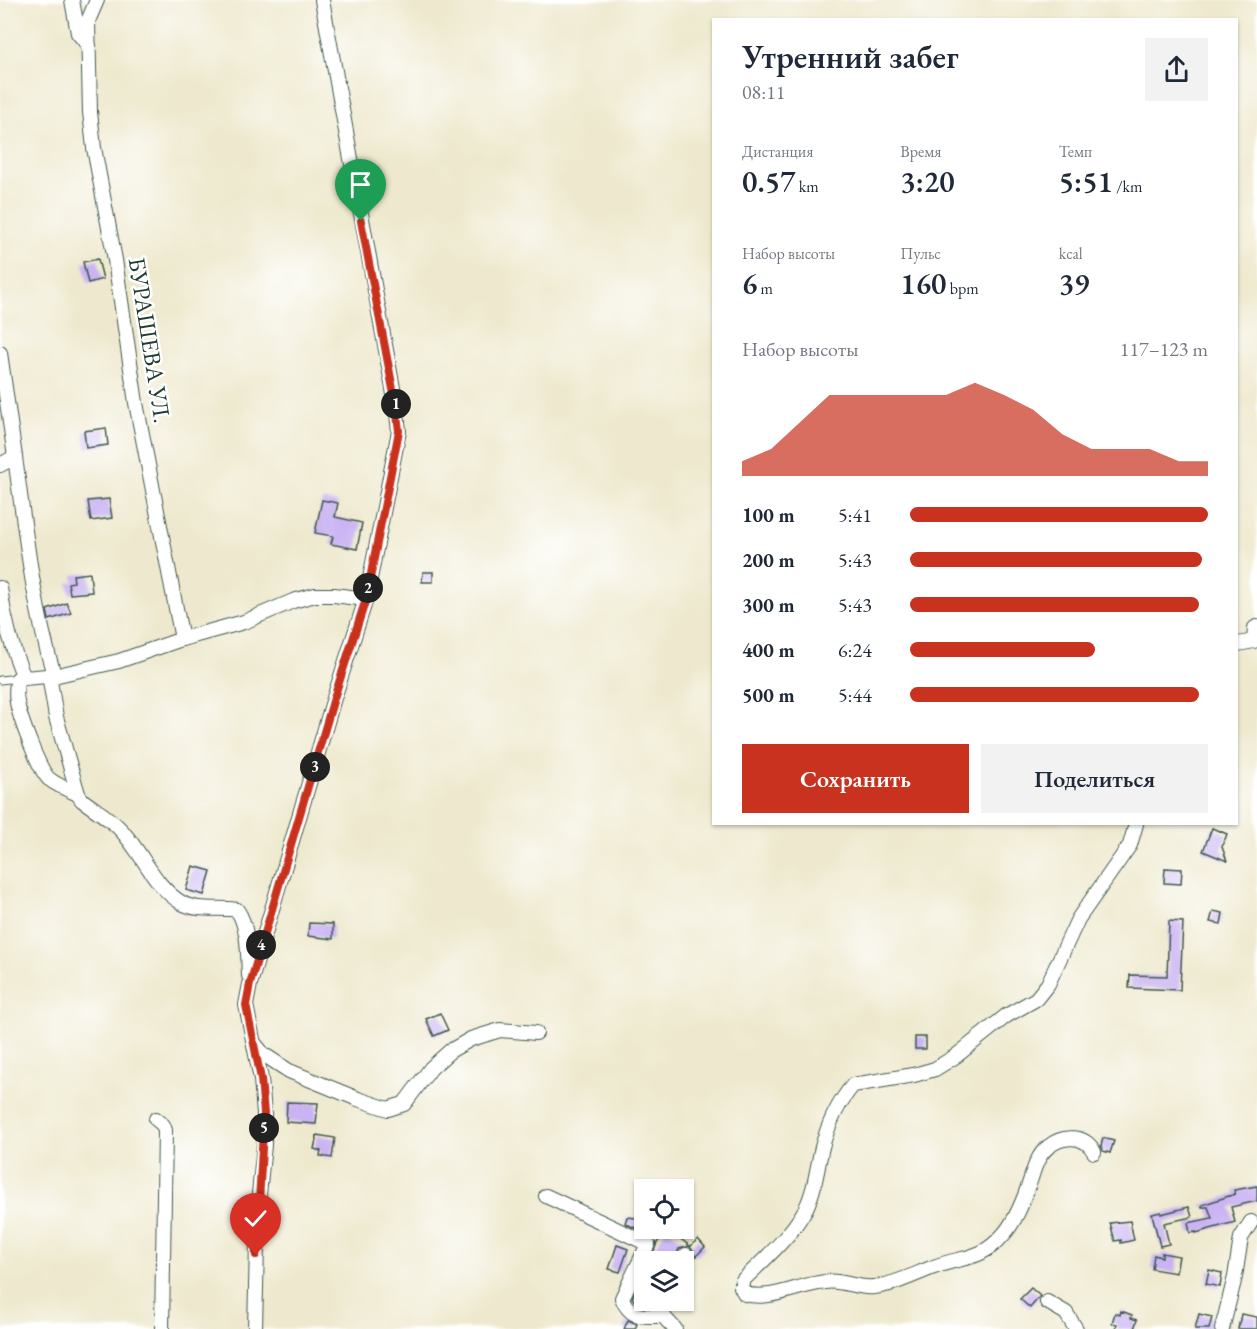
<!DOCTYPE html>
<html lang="ru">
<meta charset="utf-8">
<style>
:root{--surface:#fff;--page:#f2f2f3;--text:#1f2937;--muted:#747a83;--accent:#c8321e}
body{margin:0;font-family:"EB Garamond",serif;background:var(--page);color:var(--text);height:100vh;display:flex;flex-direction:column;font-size:22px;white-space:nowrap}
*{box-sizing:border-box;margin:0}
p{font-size:20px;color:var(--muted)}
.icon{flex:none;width:33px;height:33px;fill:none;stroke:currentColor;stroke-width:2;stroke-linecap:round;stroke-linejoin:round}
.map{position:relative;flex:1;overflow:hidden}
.panel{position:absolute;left:712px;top:18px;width:526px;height:807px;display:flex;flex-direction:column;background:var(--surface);border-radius:0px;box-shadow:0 2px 4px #0004}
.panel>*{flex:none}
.controls{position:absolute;left:634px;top:1179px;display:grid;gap:12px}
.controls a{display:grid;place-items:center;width:60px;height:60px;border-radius:0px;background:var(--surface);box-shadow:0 2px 4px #0004;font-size:30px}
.pin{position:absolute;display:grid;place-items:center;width:51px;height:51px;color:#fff;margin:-62px -26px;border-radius:50% 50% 50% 0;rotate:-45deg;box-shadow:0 0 6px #0007}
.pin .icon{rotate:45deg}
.km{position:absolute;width:30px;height:30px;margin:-15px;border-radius:50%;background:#222;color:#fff;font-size:16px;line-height:30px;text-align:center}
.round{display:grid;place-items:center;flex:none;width:63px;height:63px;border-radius:0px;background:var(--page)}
.headline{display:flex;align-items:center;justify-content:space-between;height:102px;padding:0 30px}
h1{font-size:33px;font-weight:600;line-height:45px}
.figures{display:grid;grid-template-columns:repeat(3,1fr);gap:9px;height:102px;padding:6px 30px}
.figures div{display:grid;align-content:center}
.figures b{font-size:30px;font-weight:600}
.figures small{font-size:16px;font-weight:400}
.figures p{font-size:16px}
.chart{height:168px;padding:12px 30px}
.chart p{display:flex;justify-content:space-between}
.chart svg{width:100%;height:108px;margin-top:6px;fill:var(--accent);opacity:.7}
.cta{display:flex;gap:12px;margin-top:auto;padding:12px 30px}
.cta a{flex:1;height:69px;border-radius:0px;background:var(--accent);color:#fff;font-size:24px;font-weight:600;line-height:69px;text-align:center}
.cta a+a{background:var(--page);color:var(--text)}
ul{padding:0 30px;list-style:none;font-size:20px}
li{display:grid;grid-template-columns:96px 72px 1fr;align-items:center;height:45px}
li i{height:15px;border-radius:8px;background:var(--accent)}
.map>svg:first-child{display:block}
.building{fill:#c9b3f3}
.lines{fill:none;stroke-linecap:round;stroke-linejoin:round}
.service-casing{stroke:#3e574b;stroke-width:9}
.minor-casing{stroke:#3e574b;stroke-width:16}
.service{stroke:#fff;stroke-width:7}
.minor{stroke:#fff;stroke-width:14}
.route-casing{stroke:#fff;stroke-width:12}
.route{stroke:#c8321e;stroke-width:8}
.labels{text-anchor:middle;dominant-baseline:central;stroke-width:5;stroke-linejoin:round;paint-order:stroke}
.street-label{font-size:24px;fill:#1f3d34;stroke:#fff}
</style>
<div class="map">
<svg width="1257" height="1329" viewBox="0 0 1257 1329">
<rect width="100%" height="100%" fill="#fff"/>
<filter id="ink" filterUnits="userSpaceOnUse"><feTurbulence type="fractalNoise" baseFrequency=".0167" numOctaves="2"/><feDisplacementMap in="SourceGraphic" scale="12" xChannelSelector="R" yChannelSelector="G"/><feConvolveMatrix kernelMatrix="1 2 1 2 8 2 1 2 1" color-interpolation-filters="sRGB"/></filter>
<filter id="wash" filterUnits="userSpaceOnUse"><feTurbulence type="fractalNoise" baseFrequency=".008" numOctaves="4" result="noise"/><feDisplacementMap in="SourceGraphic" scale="24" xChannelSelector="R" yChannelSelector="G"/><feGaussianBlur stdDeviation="1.35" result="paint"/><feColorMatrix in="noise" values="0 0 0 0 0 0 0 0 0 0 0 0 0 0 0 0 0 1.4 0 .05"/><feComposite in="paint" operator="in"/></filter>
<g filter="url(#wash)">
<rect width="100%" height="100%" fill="#eee9ce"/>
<g id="blocks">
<g class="building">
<path d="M98 259 103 279 88 283 83 262Z"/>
<path d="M106 428 108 445 86 448 84 431Z"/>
<path d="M109 499 112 518 91 521 88 501Z"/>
<path d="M322 500 338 503 335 517 362 523 357 549 331 544 333 536 315 533Z"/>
<path d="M423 572H433V582H422Z"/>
<path d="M90 573 92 592 70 594 68 583 74 582 73 575Z"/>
<path d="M67 603 71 613 49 620 47 610Z"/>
<path d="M1212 828 1227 834 1222 847 1227 861 1203 851Z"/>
<path d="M193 866 211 871 204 895 186 890Z"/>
<path d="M1165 868 1182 869 1181 884 1164 883Z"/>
<path d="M1213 911 1223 913 1221 924 1210 922Z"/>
<path d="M1169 921 1183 922 1180 990 1129 988 1130 975 1167 976Z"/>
<path d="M309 923 333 924V939L308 936Z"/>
<path d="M440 1013 448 1030 434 1036 426 1019Z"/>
<rect x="915" y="1037" width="11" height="12"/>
<path d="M287 1102 318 1103 316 1124 286 1122Z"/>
<path d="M317 1135 335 1138 332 1158 320 1156 321 1151 314 1149Z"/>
<path d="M1103 1138 1114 1141 1110 1153 1103 1151 1101 1146Z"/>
<path d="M1257 1186V1201L1231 1207 1235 1222 1196 1233V1232L1190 1233 1188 1223 1212 1218 1208 1207H1202V1205L1235 1194 1234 1190Z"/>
<path d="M1189 1207 1192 1217 1164 1223 1169 1244 1160 1246 1152 1214 1161 1212V1214Z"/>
<path d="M627 1217 645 1219V1233L625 1223Z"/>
<path d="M1130 1221 1134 1240 1121 1243V1240L1115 1241 1110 1223Z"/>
<path d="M667 1229 690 1246 679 1249 673 1262H650L657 1243Z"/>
<path d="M698 1239 705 1247 695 1257 694 1251 690 1247Z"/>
<path d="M617 1245 628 1249 620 1272 609 1269Z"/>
<path d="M1162 1253 1179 1256 1176 1273 1152 1269 1154 1255 1162 1257Z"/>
<path d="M1209 1270 1222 1273 1220 1287 1206 1284Z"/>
<path d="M645 1271V1300H648L645 1307 638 1305 632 1298Z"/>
<path d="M1031 1288 1040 1296 1030 1308 1020 1299Z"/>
<path d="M1121 1311 1132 1315 1131 1318 1137 1320 1134 1329H1116L1117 1324 1112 1323 1115 1313 1120 1315Z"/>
<path d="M1199 1314 1212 1317 1209 1329H1195Z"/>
<path d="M1241 1314 1257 1317V1329H1238Z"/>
<path d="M628 1320 637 1324 635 1329H624Z"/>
</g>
</g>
</g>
<g filter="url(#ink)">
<use href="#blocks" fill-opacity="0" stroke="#3e574b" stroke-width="1.5"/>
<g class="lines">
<g class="service-casing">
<path id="service" d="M0 680 19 678"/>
</g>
<g class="minor-casing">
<g id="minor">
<path d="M72 0 78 33 89 46"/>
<path d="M97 0 88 21 90 112 94 148 115 260 136 403 182 639"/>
<path d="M0 353 15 457"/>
<path d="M0 465 15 457C25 530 33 605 54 675"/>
<path d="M0 588C4 619 12 649 24 678L58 675 119 661 182 639 244 622 293 601 315 595H334L366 599"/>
<path d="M1238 644 1254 641 1255 628 1257 627"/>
<path d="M49 675 56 717 78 794 82 800C94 809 109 818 119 828 142 851 153 886 182 903 198 912 220 907 237 910 249 927 248 956 249 976"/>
<path d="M17 679C17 686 15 694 17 702 19 716 39 770 49 779 58 786 68 790 78 794"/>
<path d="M255 1044 263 1054 289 1071 358 1099 388 1109 404 1104 431 1068 450 1051 471 1039 500 1030 536 1033"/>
<path d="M156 1119 163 1125 165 1130 162 1329"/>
<path d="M1094 1152C1085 1134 1062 1135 1048 1147 1036 1156 1033 1174 1028 1187 1022 1204 1015 1222 1003 1235 981 1261 962 1256 934 1267 915 1274 894 1285 874 1287 856 1289 842 1279 825 1282 797 1285 772 1301 745 1294L741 1287 743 1280C765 1259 790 1237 805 1210 815 1191 817 1168 822 1147 828 1125 839 1102 853 1085L914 1075 935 1069 956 1056 1006 1016 1036 999 1048 984 1078 919 1130 845 1136 824"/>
<path d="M546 1196 648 1244 622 1298C630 1319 643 1316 663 1316"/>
<path d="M684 1271 686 1255"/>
<path d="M666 1300 663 1316 675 1329"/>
<path d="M1047 1302 1066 1313 1076 1329"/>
<path d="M255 1329 258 1204 264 1145V1113L261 1079 246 1005 250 984 334 698 366 599 399 431 396 405 322 0"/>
<path d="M1222 1329 1235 1277 1241 1238 1251 1222"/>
</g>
</g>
<use href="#service" class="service"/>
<use href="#minor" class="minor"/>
</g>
</g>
<g class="lines" filter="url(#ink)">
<g class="route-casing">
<path id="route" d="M256 1255 264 1113 261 1079 246 1005 250 984 334 698 366 599 399 431 396 405 361 221"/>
</g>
<use href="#route" class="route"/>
</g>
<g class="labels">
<g class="street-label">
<text transform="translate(150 340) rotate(81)">БУРАШЕВА УЛ.</text>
</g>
</g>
</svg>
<div class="controls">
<a><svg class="icon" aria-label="locate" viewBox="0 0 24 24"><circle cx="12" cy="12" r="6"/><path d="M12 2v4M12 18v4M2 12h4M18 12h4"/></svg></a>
<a><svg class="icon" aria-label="layers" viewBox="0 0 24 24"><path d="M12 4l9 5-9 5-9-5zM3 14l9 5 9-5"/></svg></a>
</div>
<div class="pin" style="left:361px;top:221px;background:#1e9e55"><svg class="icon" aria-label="arrive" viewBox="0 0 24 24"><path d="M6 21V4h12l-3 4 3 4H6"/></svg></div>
<div class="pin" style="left:256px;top:1255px;background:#d93025"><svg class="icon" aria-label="check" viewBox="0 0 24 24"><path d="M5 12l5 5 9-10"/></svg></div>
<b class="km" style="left:396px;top:404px">1</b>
<b class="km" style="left:368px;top:588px">2</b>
<b class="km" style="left:315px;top:767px">3</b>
<b class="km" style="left:261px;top:945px">4</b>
<b class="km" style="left:264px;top:1128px">5</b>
<section class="panel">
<div class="headline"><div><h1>Утренний забег</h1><p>08:11</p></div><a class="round"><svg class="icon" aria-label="share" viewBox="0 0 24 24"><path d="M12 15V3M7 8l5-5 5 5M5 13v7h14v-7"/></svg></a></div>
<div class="figures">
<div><p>Дистанция</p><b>0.57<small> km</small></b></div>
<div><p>Время</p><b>3:20</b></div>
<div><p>Темп</p><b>5:51<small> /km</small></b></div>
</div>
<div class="figures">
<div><p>Набор высоты</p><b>6<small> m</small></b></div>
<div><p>Пульс</p><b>160<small> bpm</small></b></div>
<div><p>kcal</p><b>39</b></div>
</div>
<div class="chart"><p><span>Набор высоты</span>117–123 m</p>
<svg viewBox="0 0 160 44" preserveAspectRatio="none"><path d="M0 44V38L10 33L20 22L30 11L40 11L50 11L60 11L70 11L80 6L90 11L100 17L110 27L120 33L130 33L140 33L150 38L160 38V44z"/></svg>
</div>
<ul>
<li><b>100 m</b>5:41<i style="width:100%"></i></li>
<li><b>200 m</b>5:43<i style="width:98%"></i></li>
<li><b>300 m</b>5:43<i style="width:97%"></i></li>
<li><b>400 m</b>6:24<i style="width:62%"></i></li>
<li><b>500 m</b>5:44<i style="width:97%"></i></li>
</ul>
<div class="cta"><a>Сохранить</a><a>Поделиться</a></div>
</section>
</div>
